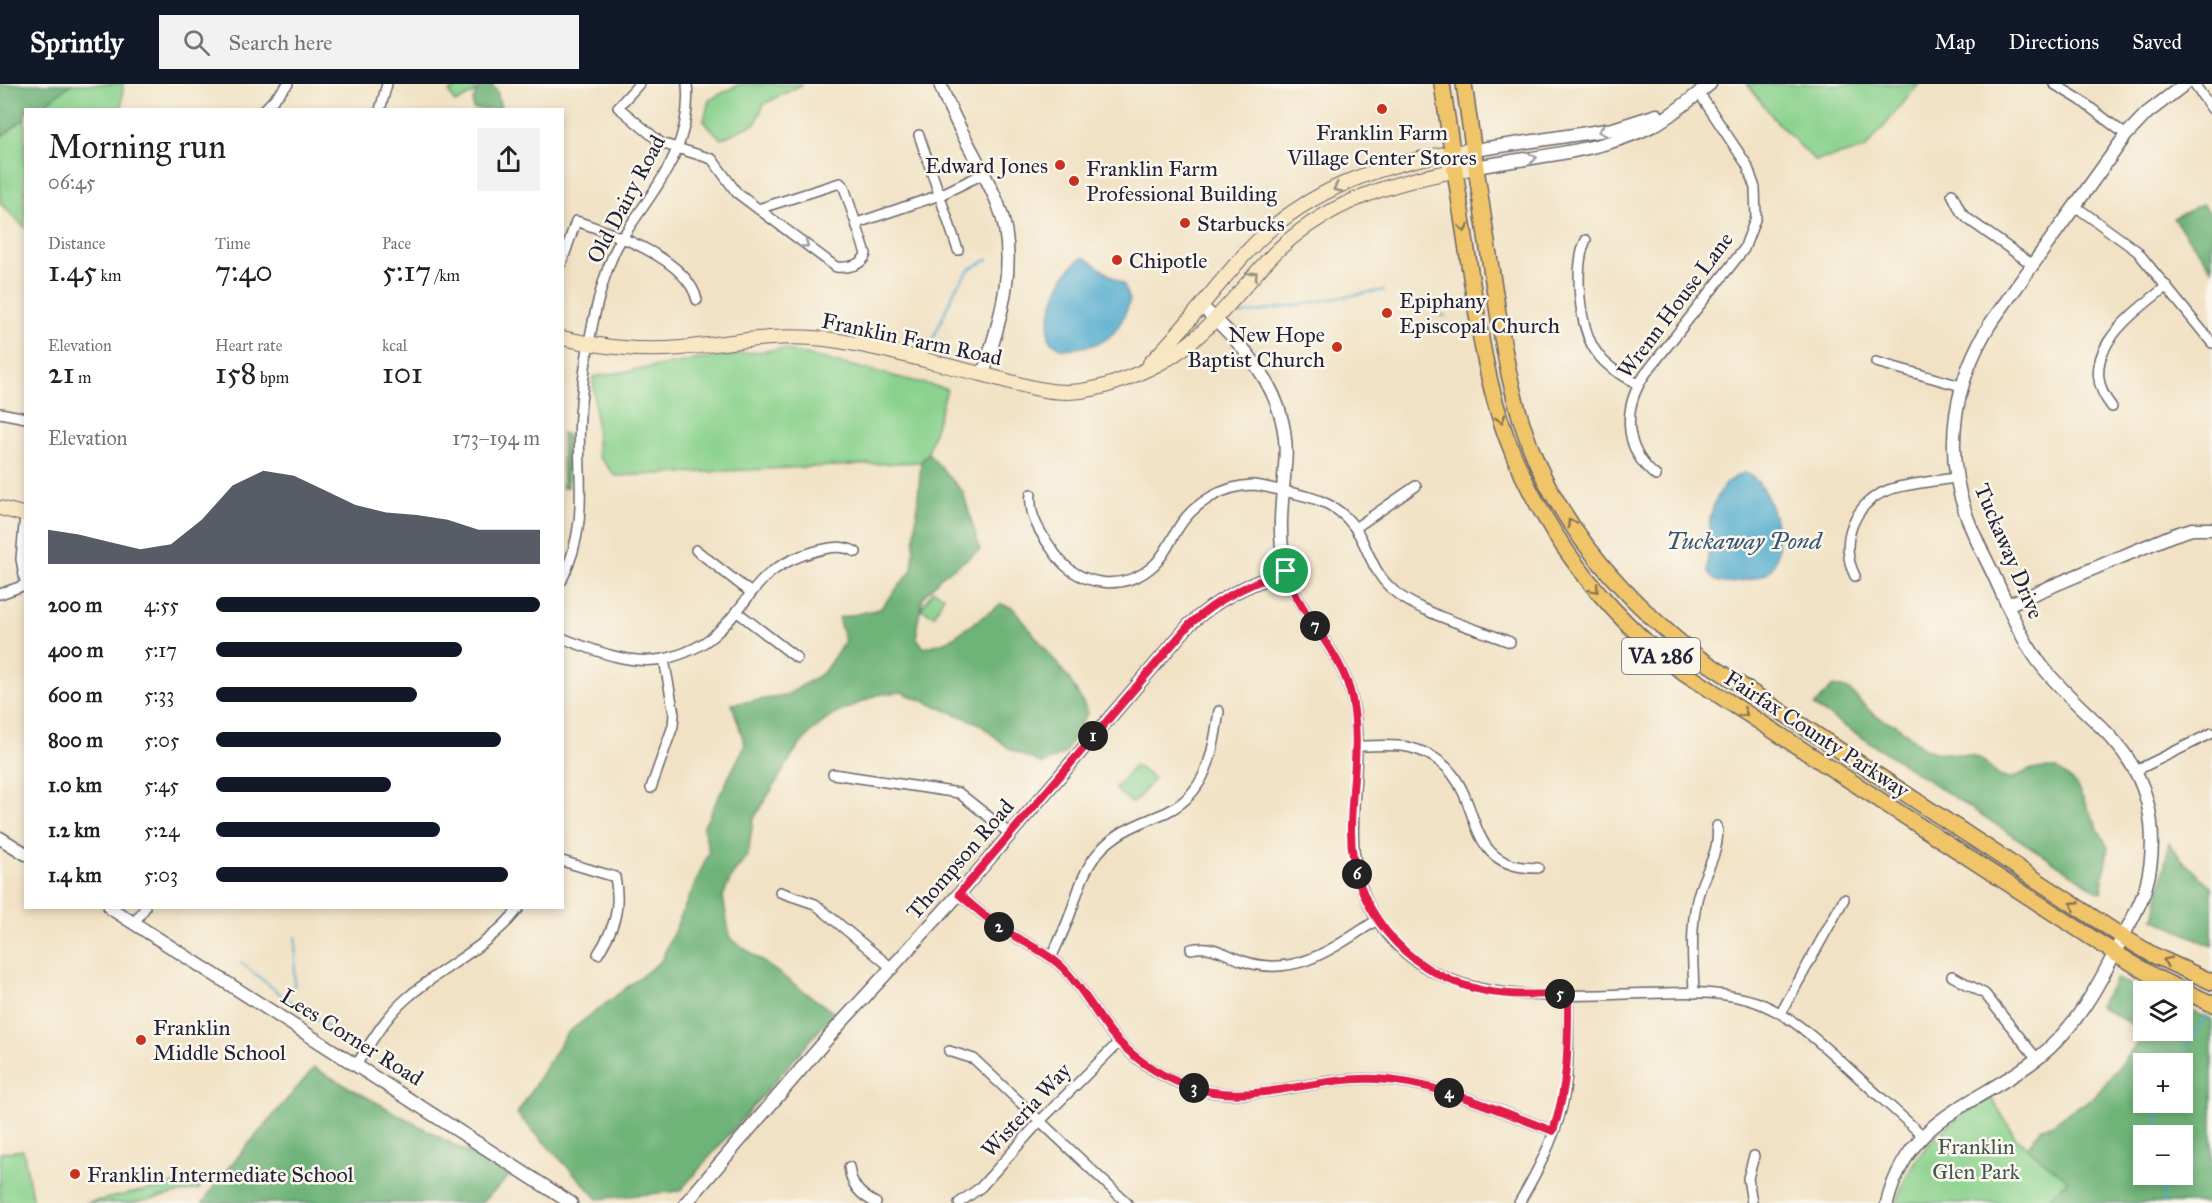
<!DOCTYPE html>
<meta charset="utf-8">
<style>
:root{--surface:#fff;--page:#f2f2f2;--text:#202124;--muted:#757577;--accent:#111827}
body{margin:0;font-family:"IM FELL Great Primer",serif;background:var(--page);color:var(--text);height:100vh;display:flex;flex-direction:column;font-size:22px;white-space:nowrap}
*{box-sizing:border-box;margin:0}
p{font-size:20px;color:var(--muted)}
.icon{flex:none;width:33px;height:33px;fill:none;stroke:currentColor;stroke-width:2;stroke-linecap:round;stroke-linejoin:round}
.map{position:relative;flex:1;overflow:hidden}
.drawer{position:absolute;left:24px;top:24px;width:540px;height:801px;display:flex;flex-direction:column;background:var(--surface);border-radius:0px;box-shadow:0 3px 9px #0003}
.drawer>*{flex:none}
.fabs{position:absolute;left:2133px;top:897px;display:grid;gap:12px}
.fabs a{display:grid;place-items:center;width:60px;height:60px;border-radius:0px;background:var(--surface);box-shadow:0 3px 9px #0003;font-size:30px}
.pin{position:absolute;display:grid;place-items:center;width:51px;height:51px;color:#fff;margin:-26px;border:3px solid #fff;border-radius:50%;box-shadow:0 2px 6px #0007}
.km{position:absolute;width:30px;height:30px;margin:-15px;border-radius:50%;background:#222;color:#fff;font-size:16px;line-height:30px;text-align:center}
.round{display:grid;place-items:center;flex:none;width:63px;height:63px;border-radius:0px;background:var(--page)}
.head{display:flex;align-items:center;justify-content:space-between;height:102px;padding:0 24px}
h1{font-size:33px;font-weight:600;line-height:45px}
.metrics{display:grid;grid-template-columns:repeat(3,1fr);gap:9px;height:102px;padding:6px 24px}
.metrics div{display:grid;align-content:center}
.metrics b{font-size:30px;font-weight:600}
.metrics small{font-size:16px;font-weight:400}
.metrics p{font-size:16px}
.chart{height:168px;padding:12px 24px}
.chart p{display:flex;justify-content:space-between}
.chart svg{width:100%;height:108px;margin-top:6px;fill:var(--accent);opacity:.7}
ul{padding:0 24px;list-style:none;font-size:20px}
li{display:grid;grid-template-columns:96px 72px 1fr;align-items:center;height:45px}
li i{height:15px;border-radius:8px;background:var(--accent)}
header{display:flex;align-items:center;gap:36px;box-sizing:border-box;height:84px;padding:0 30px;background:var(--accent);color:#fff}
header strong{font-size:28px}
nav{display:flex;gap:33px;margin-inline-start:auto;font-size:21px}
.search{width:420px;height:54px;background:var(--page);display:flex;align-items:center;gap:15px;box-sizing:border-box;padding:0 21px;border-radius:0px;color:var(--muted);font-size:22px}
.map>svg:first-child{display:block}
.green{fill:#89d18c;stroke:#567a64;stroke-width:1.5}
.forest{fill:#6eb378;stroke:#486a5a;stroke-width:1.5;fill-rule:evenodd}
.water{fill:#4faacd;stroke:#386684;stroke-width:1.5}
.lines{fill:none;stroke-linecap:round;stroke-linejoin:round}
.stream{stroke:#4faacd;stroke-width:2}
.minor-casing{stroke:#6a656b;stroke-width:12}
.tertiary-casing{stroke:#6a656b;stroke-width:15}
.secondary-casing{stroke:#6a656b;stroke-width:16}
.trunk-casing{stroke:#6a656b;stroke-width:18}
.minor{stroke:#fff;stroke-width:9}
.tertiary{stroke:#fff;stroke-width:12}
.secondary{stroke:#f9e7c3;stroke-width:14}
.trunk{stroke:#f0c469;stroke-width:15}
.oneway{stroke:#9c9ca7}
.oneway2{stroke:#988e86}
.oneway3{stroke:#897352}
.route-casing{stroke:#fff;stroke-width:12}
.route{stroke:#e11d48;stroke-width:8}
.poi-dot{fill:#c8321e;stroke:#fbf7ec;stroke-width:2}
.labels{text-anchor:middle;dominant-baseline:central;stroke-width:5;stroke-linejoin:round;paint-order:stroke}
.shield{fill:#fbf7ec;stroke:#636270;stroke-width:1.5}
.shield-label{font-size:21px;font-weight:bold;fill:#22223b}
.poi-label{font-size:22px;fill:#22223b;stroke:#fbf7ec;text-anchor:start}
.street-label{font-size:22px;fill:#22223b;stroke:#fbf7ec}
.park-label{font-size:22px;fill:#415753;stroke:#fbf7ec}
.water-label{font-size:24px;font-style:italic;fill:#345875;stroke:#fbf7ec}
</style>
<header>
<strong>Sprintly</strong>
<div class="search"><svg class="icon" aria-label="search" viewBox="0 0 24 24"><circle cx="10" cy="10" r="6"/><path d="M15 15l6 6"/></svg>Search here</div>
<nav><a>Map</a><a>Directions</a><a>Saved</a></nav>
</header>
<div class="map">
<svg width="2212" height="1119" viewBox="0 0 2212 1119">
<rect width="100%" height="100%" fill="#fbf7ec"/>
<filter id="ink" filterUnits="userSpaceOnUse"><feTurbulence type="fractalNoise" baseFrequency=".0167" numOctaves="2"/><feDisplacementMap in="SourceGraphic" scale="12" xChannelSelector="R" yChannelSelector="G"/><feConvolveMatrix kernelMatrix="1 2 1 2 8 2 1 2 1" color-interpolation-filters="sRGB"/></filter>
<filter id="wash" filterUnits="userSpaceOnUse"><feTurbulence type="fractalNoise" baseFrequency=".008" numOctaves="4" result="noise"/><feDisplacementMap in="SourceGraphic" scale="24" xChannelSelector="R" yChannelSelector="G"/><feGaussianBlur stdDeviation="1.35" result="paint"/><feColorMatrix in="noise" values="0 0 0 0 0 0 0 0 0 0 0 0 0 0 0 0 0 1.4 0 .05"/><feComposite in="paint" operator="in"/></filter>
<g filter="url(#wash)">
<rect width="100%" height="100%" fill="#f1e2c5"/>
<g class="green">
<path d="M71 0H123L122 25H37Z"/>
<path d="M464 0H472L476 8 455 19 449 8Z"/>
<path d="M740 0H803L764 20 756 39 721 55 704 37 709 16Z"/>
<path d="M1747 0H1919L1865 65 1815 77 1775 36Z"/>
<path d="M25 34V144L0 119V53Z"/>
<path d="M783 265 947 305 928 369 921 378 616 392 598 372 593 293 718 272Z"/>
<path d="M933 506 944 512 934 532 921 525Z"/>
<path d="M1135 681 1154 695 1133 720 1115 705Z"/>
<path d="M1991 1013 2016 1054 2068 1096 2043 1119H1897C1909 1068 1948 1039 1991 1013Z"/>
<path d="M23 1066 33 1119H0V1069Z"/>
<path d="M198 1095 200 1105 132 1119H86Z"/>
</g>
<g class="forest">
<path d="M0 0H71L37 25 26 26 25 34 1 53Z"/>
<path d="M481 0H491L497 7 501 25H473V16Z"/>
<path d="M2202 120 2212 133V185L2173 134Z"/>
<path d="M562 349 567 351 568 403 563 404Z"/>
<path d="M928 369 963 408 980 466 941 493 923 513 917 542V554L924 564 948 557 1001 520 1013 524 1070 596 1088 628 1064 670 1042 680 1010 665 978 639 901 608 877 611 833 631 813 646 797 664 753 736 748 772 733 790 723 812 730 854 834 929 680 1107 598 1115 517 1030 566 950 661 877 709 768 703 744 745 661 732 620 785 612 823 589 845 557 838 534 880 525 912 486 921 378Z"/>
<path d="M1833 602 1849 606 1875 632 1896 641 1924 664 1935 668 1971 671 1981 675 1999 692 2010 695 2032 685 2056 684 2075 699 2108 764 2101 809 1814 622Z"/>
<path d="M2169 759 2185 779 2212 803V862L2154 835Z"/>
<path d="M2116 895 2147 907 2144 908V946H2182L2183 924 2212 935V1119H2043L2068 1096 2027 1064 2042 1043 2051 1041 2073 1025 2093 1015 2136 961 2140 945 2099 922ZM2144 980H2182V1018H2144ZM2144 1052H2182V1090H2144Z"/>
<path d="M314 984 510 1092 481 1119H203L217 1097Z"/>
</g>
<g class="water">
<path d="M1084 173 1124 201 1130 216C1116 258 1103 262 1062 265L1049 256C1046 231 1060 185 1084 173Z"/>
<path d="M1744 389C1769 393 1790 467 1770 486 1762 494 1746 496 1735 498 1723 501 1714 499 1708 488 1707 455 1705 403 1744 389Z"/>
</g>
<g class="lines">
<g class="stream">
<path d="M1436 229 1445 232"/>
<path d="M1238 231 1384 206"/>
<path d="M929 264 956 203 970 185 989 175"/>
<path d="M296 853 294 903 284 913 354 960"/>
<path d="M240 878 284 913"/>
<path d="M2174 980 2208 929"/>
<path d="M2156 1018 2158 1052"/>
<path d="M2160 1090 2164 1119"/>
</g>
</g>
</g>
<g filter="url(#ink)">
<g class="lines">
<g class="minor-casing">
<g id="minor">
<path d="M639 0 618 23 661 59 712 75 737 109 836 183C847 184 862 182 866 170L844 103 840 99 758 125"/>
<path d="M2054 0 2079 15 2126 51"/>
<path d="M2194 0 2212 25"/>
<path d="M264 26 288 0"/>
<path d="M380 26 387 0"/>
<path d="M919 51 958 166"/>
<path d="M1952 110 1961 128 1968 135 2033 181"/>
<path d="M2075 122 2137 167 2212 259"/>
<path d="M857 139 940 111 983 90"/>
<path d="M1586 156C1573 181 1579 246 1597 269 1607 284 1623 291 1638 300"/>
<path d="M562 178 576 137C612 149 687 174 697 216"/>
<path d="M1876 278 1961 302"/>
<path d="M2112 323C2071 272 2132 230 2167 202"/>
<path d="M0 329 26 334"/>
<path d="M1656 392C1623 365 1622 323 1646 289L1744 165 1756 133 1755 104 1747 81 1699 9"/>
<path d="M1031 410C1028 433 1043 453 1056 471 1079 504 1127 508 1155 480 1165 470 1170 458 1177 446 1192 420 1222 402 1252 401 1262 401 1273 405 1283 407 1316 413 1344 421 1361 454 1371 474 1376 492 1394 507 1419 529 1477 545 1510 558"/>
<path d="M25 431 21 475 26 503"/>
<path d="M1355 444 1416 402"/>
<path d="M696 466 750 508"/>
<path d="M1286 487C1300 533 1341 565 1352 614 1369 688 1333 758 1373 829 1431 933 1563 910 1663 909 1694 908 1726 908 1756 918 1792 931 1817 957 1845 981 1871 1005 1897 1028 1922 1051"/>
<path d="M1855 492C1838 458 1854 417 1891 405 1912 399 1935 397 1956 394"/>
<path d="M562 496C591 435 576 393 580 331 583 290 590 245 601 206 606 188 613 167 624 151 655 104 693 62 687 0"/>
<path d="M0 510 25 501"/>
<path d="M736 527 797 574"/>
<path d="M562 554C596 567 628 581 664 575 681 571 699 564 713 552 756 516 751 485 816 467 831 463 842 461 856 468"/>
<path d="M1358 662C1374 662 1392 660 1408 663 1498 685 1446 785 1538 784"/>
<path d="M2135 687 2212 649"/>
<path d="M833 690 959 709 1009 749"/>
<path d="M651 704 673 642 674 630 664 575"/>
<path d="M562 777 615 793C621 824 615 843 598 870"/>
<path d="M780 808 815 820 893 885"/>
<path d="M959 810C973 822 986 834 1001 844 1022 858 1044 866 1062 883 1081 902 1092 924 1108 945 1128 971 1157 992 1188 1002 1254 1025 1310 991 1376 995 1438 998 1496 1026 1553 1047"/>
<path d="M134 839 145 824"/>
<path d="M1191 865C1212 860 1224 870 1243 877 1295 895 1335 863 1377 836"/>
<path d="M1051 874C1057 861 1063 849 1068 836 1077 813 1081 790 1097 770 1117 746 1140 740 1167 728 1208 708 1213 667 1219 627"/>
<path d="M1952 892 1985 910 2037 975"/>
<path d="M1694 909C1693 878 1690 847 1697 816 1702 790 1721 770 1717 742"/>
<path d="M1781 929 1844 815"/>
<path d="M949 967 974 975 1127 1119"/>
<path d="M356 981C372 957 385 933 407 914 443 882 489 863 519 824"/>
<path d="M849 1083C851 1101 860 1111 876 1119"/>
<path d="M959 1119 981 1103 1040 1037 1119 958"/>
<path d="M1519 1119C1538 1087 1558 1049 1564 1012 1570 978 1568 944 1568 910"/>
<path d="M1752 1119 1748 1094 1754 1072"/>
</g>
</g>
<g class="tertiary-casing">
<g id="tertiary">
<path d="M940 0C955 42 981 79 998 120 1020 176 1000 237 983 290"/>
<path d="M1474 66 1613 45 1657 31"/>
<path d="M1476 83C1535 72 1599 69 1654 41 1674 30 1692 14 1710 0"/>
<path d="M2007 521 2173 451 2192 445H2212"/>
<path d="M0 754 26 770"/>
<path d="M110 824 571 1119"/>
<path d="M686 1119 839 941 959 810 1189 541C1218 514 1249 500 1286 487 1277 450 1282 419 1285 382 1292 314 1248 264 1201 222"/>
<path d="M1887 1119C1910 1030 1975 1023 2038 974 2077 943 2100 899 2122 854 2131 837 2141 821 2146 802 2152 781 2153 760 2151 739 2142 660 2085 637 2042 582 2021 556 2009 524 1995 494 1985 472 1972 450 1965 427 1943 362 1955 297 1990 240L2126 51 2147 29 2185 0"/>
</g>
</g>
<g class="secondary-casing">
<g id="secondary">
<path d="M562 254C601 263 641 268 681 264 730 259 776 249 825 255 878 262 929 278 981 290 1010 297 1038 308 1068 308 1101 307 1130 294 1158 280 1202 258 1234 213 1266 178 1322 117 1397 96 1476 83"/>
<path d="M1150 279C1185 245 1213 205 1246 169 1303 105 1391 75 1474 66"/>
<path d="M0 424 26 431"/>
</g>
</g>
<g class="trunk-casing">
<g id="trunk">
<path d="M1442 0C1451 60 1460 120 1469 180 1478 238 1486 297 1506 352 1541 445 1602 526 1680 586L2115 869 2155 893 2212 920"/>
<path d="M1464 0C1474 68 1483 135 1494 203 1503 262 1512 323 1537 379 1572 457 1632 521 1698 573L2123 853 2153 871 2212 898"/>
</g>
</g>
<use href="#minor" class="minor"/>
<use href="#tertiary" class="tertiary"/>
<use href="#secondary" class="secondary"/>
<use href="#trunk" class="trunk"/>
</g>
<defs><path id="oneway-chevron" d="M-2-3.5L2.5 0L-2 3.5" fill="none" stroke-width="1.6" stroke-linecap="round" stroke-linejoin="round" transform="scale(1.5)"/></defs>
<g class="oneway">
<use href="#oneway-chevron" transform="translate(1602 47) rotate(169)"/>
<use href="#oneway-chevron" transform="translate(1533 74) rotate(-8)"/>
<use href="#oneway-chevron" transform="translate(805 160) rotate(36)"/>
</g>
<g class="oneway2">
<use href="#oneway-chevron" transform="translate(1337 104) rotate(155)"/>
<use href="#oneway-chevron" transform="translate(1254 191) rotate(-48)"/>
</g>
<g class="oneway3">
<use href="#oneway-chevron" transform="translate(1464 144) rotate(82)"/>
<use href="#oneway-chevron" transform="translate(1501 335) rotate(72)"/>
<use href="#oneway-chevron" transform="translate(1571 439) rotate(-123)"/>
<use href="#oneway-chevron" transform="translate(1595 505) rotate(50)"/>
<use href="#oneway-chevron" transform="translate(1744 629) rotate(33)"/>
<use href="#oneway-chevron" transform="translate(2074 821) rotate(-147)"/>
<use href="#oneway-chevron" transform="translate(2167 877) rotate(-154)"/>
</g>
</g>
<g class="lines" filter="url(#ink)">
<g class="route-casing">
<path id="route" d="M1286 487C1300 534 1342 566 1352 615 1361 660 1351 702 1351 747 1351 823 1404 887 1477 905 1506 913 1538 910 1568 910 1568 959 1569 1000 1553 1047 1496 1026 1438 998 1376 995 1311 992 1252 1024 1188 1002 1157 991 1128 971 1108 945 1092 924 1081 902 1062 883 1044 866 1022 858 1001 844 986 834 973 822 959 810L1189 541C1218 514 1249 500 1286 487Z"/>
</g>
<use href="#route" class="route"/>
</g>
<g class="poi-dot">
<circle cx="1382" cy="25" r="6"/>
<circle cx="1060" cy="81" r="6"/>
<circle cx="1074" cy="97" r="6"/>
<circle cx="1185" cy="139" r="6"/>
<circle cx="1117" cy="176" r="6"/>
<circle cx="1387" cy="229" r="6"/>
<circle cx="1337" cy="263" r="6"/>
<circle cx="141" cy="956" r="6"/>
<circle cx="75" cy="1090" r="6"/>
</g>
<g class="labels">
<rect class="shield" x="1622" y="554" width="78" height="36" rx="4.5"/>
<g class="shield-label">
<text x="1661" y="572">VA 286</text>
</g>
<g class="poi-label">
<text x="1382" y="48" text-anchor="middle">Franklin Farm<tspan x="1382" dy="25">Village Center Stores</tspan></text>
<text x="1048" y="81" text-anchor="end">Edward Jones</text>
<text x="1086" y="84">Franklin Farm<tspan x="1086" dy="25">Professional Building</tspan></text>
<text x="1197" y="139">Starbucks</text>
<text x="1129" y="176">Chipotle</text>
<text x="1399" y="216">Epiphany<tspan x="1399" dy="25">Episcopal Church</tspan></text>
<text x="1325" y="250" text-anchor="end">New Hope<tspan x="1325" dy="25">Baptist Church</tspan></text>
<text x="153" y="943">Franklin<tspan x="153" dy="25">Middle School</tspan></text>
<text x="87" y="1090">Franklin Intermediate School</text>
</g>
<g class="street-label">
<text transform="translate(626 115) rotate(-62)">Old Dairy Road</text>
<text transform="translate(1675 221) rotate(-53)">Wrenn House Lane</text>
<text transform="translate(912 255) rotate(12)">Franklin Farm Road</text>
<text transform="translate(2009 467) rotate(67)">Tuckaway Drive</text>
<text transform="translate(1817 650) rotate(33)">Fairfax County Parkway</text>
<text transform="translate(960 775) rotate(-49)">Thompson Road</text>
<text transform="translate(352 953) rotate(32)">Lees Corner Road</text>
<text transform="translate(1026 1026) rotate(-47)">Wisteria Way</text>
</g>
<g class="park-label">
<text x="1976" y="1062">Franklin<tspan x="1976" dy="25">Glen Park</tspan></text>
</g>
<g class="water-label">
<text x="1744" y="457">Tuckaway Pond</text>
</g>
</g>
</svg>
<div class="fabs">
<a><svg class="icon" aria-label="layers" viewBox="0 0 24 24"><path d="M12 4l9 5-9 5-9-5zM3 14l9 5 9-5"/></svg></a>
<a>+</a>
<a>−</a>
</div>
<div class="pin" style="left:1286px;top:487px;background:#1e9e55"><svg class="icon" aria-label="arrive" viewBox="0 0 24 24"><path d="M6 21V4h12l-3 4 3 4H6"/></svg></div>
<b class="km" style="left:1093px;top:652px">1</b>
<b class="km" style="left:999px;top:843px">2</b>
<b class="km" style="left:1194px;top:1004px">3</b>
<b class="km" style="left:1449px;top:1009px">4</b>
<b class="km" style="left:1560px;top:910px">5</b>
<b class="km" style="left:1357px;top:790px">6</b>
<b class="km" style="left:1315px;top:542px">7</b>
<section class="drawer">
<div class="head"><div><h1>Morning run</h1><p>06:45</p></div><a class="round"><svg class="icon" aria-label="share" viewBox="0 0 24 24"><path d="M12 15V3M7 8l5-5 5 5M5 13v7h14v-7"/></svg></a></div>
<div class="metrics">
<div><p>Distance</p><b>1.45<small> km</small></b></div>
<div><p>Time</p><b>7:40</b></div>
<div><p>Pace</p><b>5:17<small> /km</small></b></div>
</div>
<div class="metrics">
<div><p>Elevation</p><b>21<small> m</small></b></div>
<div><p>Heart rate</p><b>158<small> bpm</small></b></div>
<div><p>kcal</p><b>101</b></div>
</div>
<div class="chart"><p><span>Elevation</span>173–194 m</p>
<svg viewBox="0 0 160 44" preserveAspectRatio="none"><path d="M0 44V30L10 32L20 35L30 38L40 36L50 26L60 12L70 6L80 8L90 14L100 20L110 23L120 24L130 26L140 30L150 30L160 30V44z"/></svg>
</div>
<ul>
<li><b>200 m</b>4:55<i style="width:100%"></i></li>
<li><b>400 m</b>5:17<i style="width:76%"></i></li>
<li><b>600 m</b>5:33<i style="width:62%"></i></li>
<li><b>800 m</b>5:05<i style="width:88%"></i></li>
<li><b>1.0 km</b>5:45<i style="width:54%"></i></li>
<li><b>1.2 km</b>5:24<i style="width:69%"></i></li>
<li><b>1.4 km</b>5:03<i style="width:90%"></i></li>
</ul>
</section>
</div>
